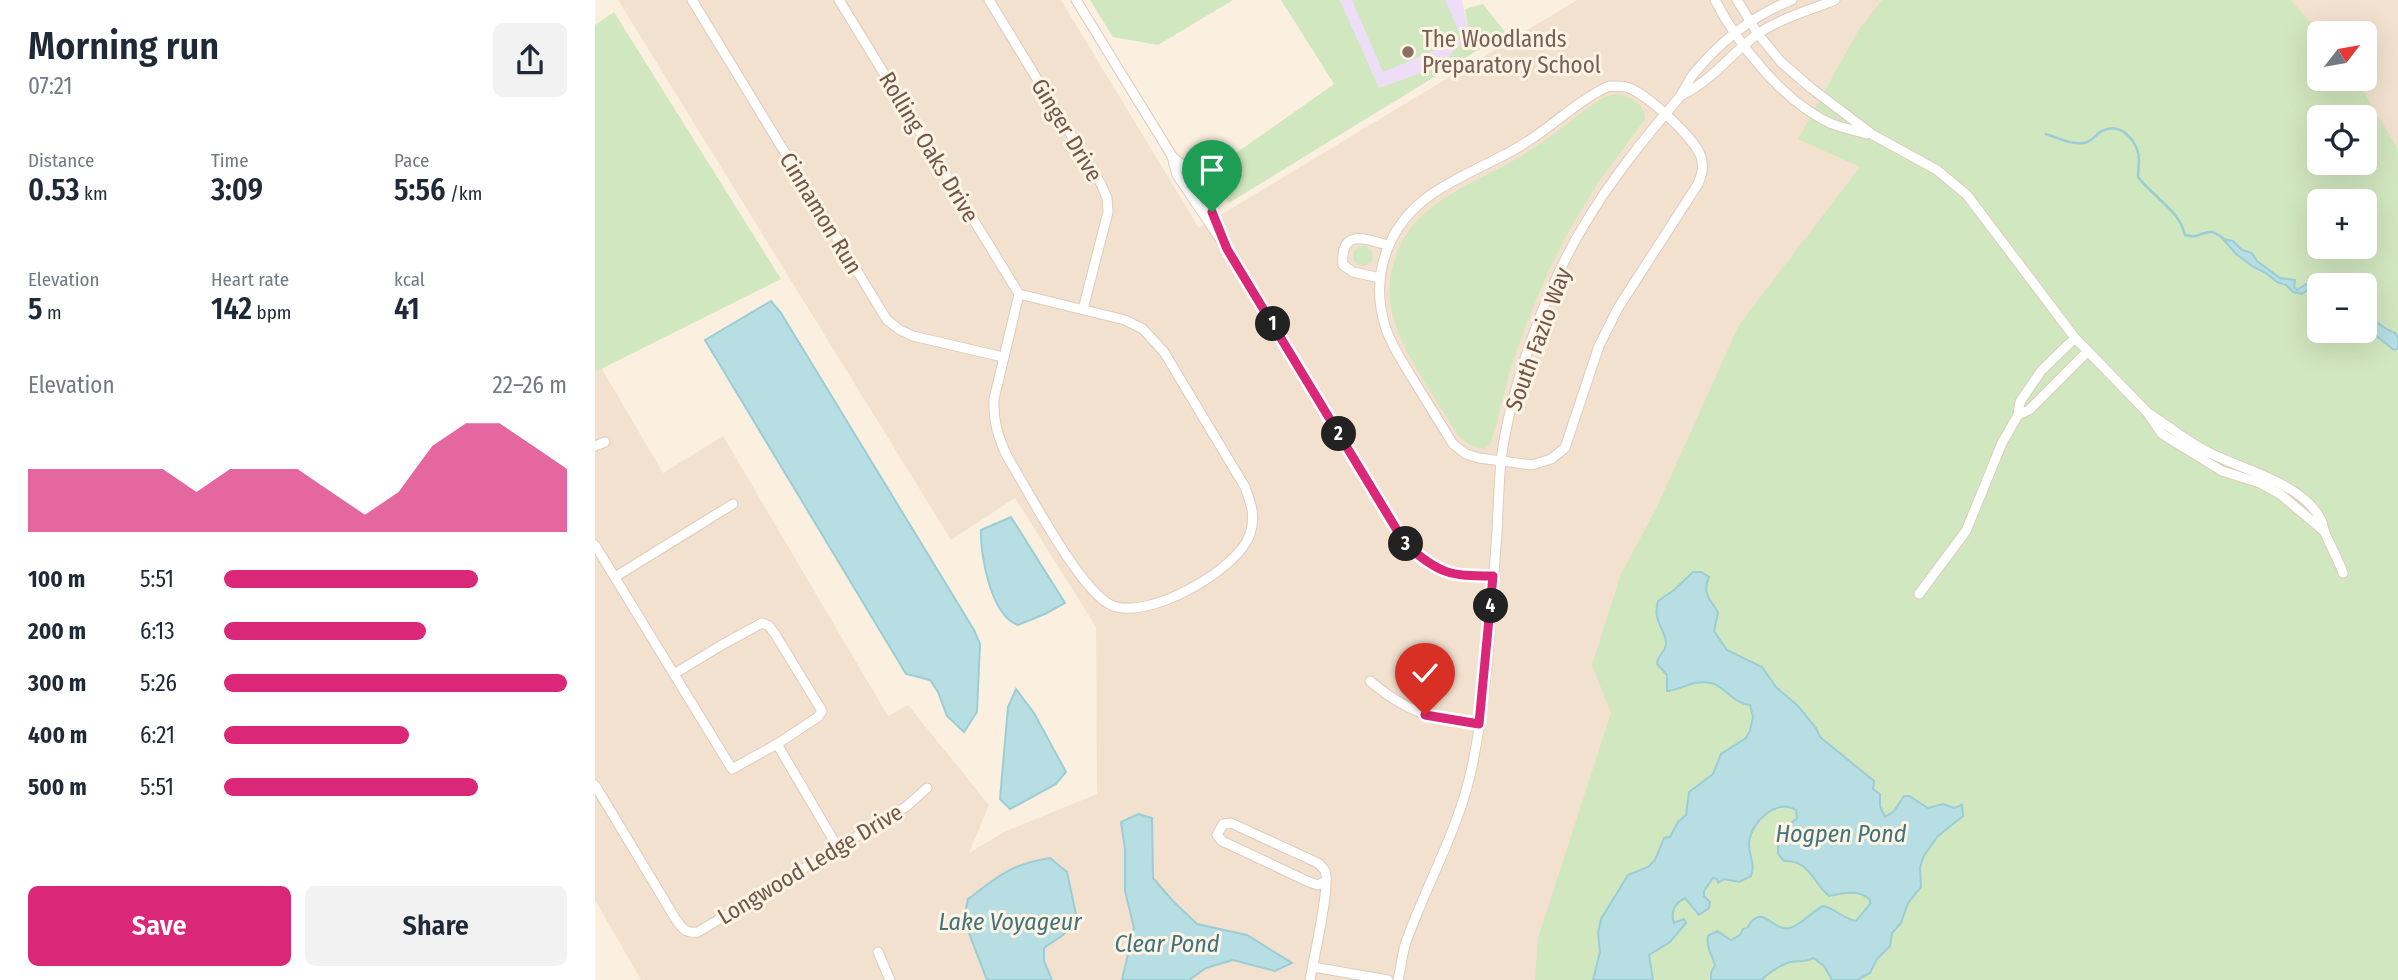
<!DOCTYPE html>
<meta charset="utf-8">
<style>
:root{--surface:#fff;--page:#f2f2f3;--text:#1f2937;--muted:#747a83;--accent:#db2777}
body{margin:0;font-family:"Fira Sans Condensed",sans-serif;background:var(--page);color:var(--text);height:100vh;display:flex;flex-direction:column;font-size:26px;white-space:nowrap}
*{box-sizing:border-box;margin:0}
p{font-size:23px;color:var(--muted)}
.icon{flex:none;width:38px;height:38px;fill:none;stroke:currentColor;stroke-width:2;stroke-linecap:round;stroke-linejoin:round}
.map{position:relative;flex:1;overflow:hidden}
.sheet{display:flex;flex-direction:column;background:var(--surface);width:595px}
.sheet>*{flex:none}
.needle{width:46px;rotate:59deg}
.fabs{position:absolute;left:1712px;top:21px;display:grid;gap:14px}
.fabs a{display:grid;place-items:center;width:70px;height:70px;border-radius:10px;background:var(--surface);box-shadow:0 7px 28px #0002;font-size:35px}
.pin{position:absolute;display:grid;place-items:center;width:60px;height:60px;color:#fff;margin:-72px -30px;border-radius:50% 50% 50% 0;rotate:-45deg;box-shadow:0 0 7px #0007}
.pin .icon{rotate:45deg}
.km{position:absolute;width:35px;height:35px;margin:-18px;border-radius:50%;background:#222;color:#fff;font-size:19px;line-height:35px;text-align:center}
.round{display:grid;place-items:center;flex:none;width:74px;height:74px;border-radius:10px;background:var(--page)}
.head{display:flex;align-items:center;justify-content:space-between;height:119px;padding:0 28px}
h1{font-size:38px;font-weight:600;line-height:52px}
.figures{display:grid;grid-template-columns:repeat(3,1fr);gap:10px;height:119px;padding:7px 28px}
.figures div{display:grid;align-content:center}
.figures b{font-size:30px;font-weight:600}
.figures small{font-size:19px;font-weight:400}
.figures p{font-size:19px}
.chart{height:196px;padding:14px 28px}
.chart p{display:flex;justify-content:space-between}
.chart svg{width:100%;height:126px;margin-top:7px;fill:var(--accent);opacity:.7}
.action{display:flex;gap:14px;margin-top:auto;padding:14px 28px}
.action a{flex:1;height:80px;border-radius:10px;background:var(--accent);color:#fff;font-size:28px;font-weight:600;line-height:80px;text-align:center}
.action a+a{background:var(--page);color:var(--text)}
ul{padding:0 28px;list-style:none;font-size:23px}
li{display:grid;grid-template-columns:112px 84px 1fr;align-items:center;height:52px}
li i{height:18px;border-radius:9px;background:var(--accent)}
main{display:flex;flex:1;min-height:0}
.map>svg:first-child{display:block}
.residential{fill:#f2e1cf;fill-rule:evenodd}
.education{fill:#edddf7}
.green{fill:#d1e7bf;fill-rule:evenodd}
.water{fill:#b6dee3;stroke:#9ccdd5;stroke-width:2}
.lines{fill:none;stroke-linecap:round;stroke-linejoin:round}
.stream{stroke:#9ccdd5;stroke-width:2.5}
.minor-casing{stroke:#deccbc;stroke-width:11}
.minor{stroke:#fff;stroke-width:9}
.route-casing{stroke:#fff;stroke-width:14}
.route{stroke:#db2777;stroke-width:9}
.education-dot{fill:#8d6e63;stroke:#fef4e5;stroke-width:2.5}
.labels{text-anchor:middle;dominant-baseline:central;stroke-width:6;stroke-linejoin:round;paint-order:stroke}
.education-label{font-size:23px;fill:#785e54;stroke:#fef4e5;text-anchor:start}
.street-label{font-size:23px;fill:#705648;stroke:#fef4e5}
.water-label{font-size:24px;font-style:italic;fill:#40747d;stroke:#fef4e5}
</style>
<main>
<section class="sheet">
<div class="head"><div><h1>Morning run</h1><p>07:21</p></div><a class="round"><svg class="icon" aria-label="share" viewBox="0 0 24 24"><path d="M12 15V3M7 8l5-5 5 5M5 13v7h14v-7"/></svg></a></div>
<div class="figures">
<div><p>Distance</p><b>0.53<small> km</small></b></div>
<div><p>Time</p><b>3:09</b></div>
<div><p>Pace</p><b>5:56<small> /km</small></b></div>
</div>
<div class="figures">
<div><p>Elevation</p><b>5<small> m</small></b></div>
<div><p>Heart rate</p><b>142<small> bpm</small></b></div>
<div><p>kcal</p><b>41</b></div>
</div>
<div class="chart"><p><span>Elevation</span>22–26 m</p>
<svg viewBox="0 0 160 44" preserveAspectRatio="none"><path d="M0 44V22L10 22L20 22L30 22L40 22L50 30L60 22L70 22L80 22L90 30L100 38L110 30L120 14L130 6L140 6L150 14L160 22V44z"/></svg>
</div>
<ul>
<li><b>100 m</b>5:51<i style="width:74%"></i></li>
<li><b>200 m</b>6:13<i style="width:59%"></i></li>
<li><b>300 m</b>5:26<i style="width:100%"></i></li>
<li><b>400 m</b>6:21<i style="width:54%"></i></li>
<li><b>500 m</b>5:51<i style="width:74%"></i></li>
</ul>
<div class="action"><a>Save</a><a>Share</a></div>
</section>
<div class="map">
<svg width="1803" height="980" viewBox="0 0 1803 980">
<rect width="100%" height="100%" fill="#fbf0e0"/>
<path class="residential" d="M23 0H466L604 228 982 0H1803V980H46L0 900V372L7 369 68 473 128 436 293 716 313 705 394 805 374 853 409 832 502 794 501 627 420 498 356 540ZM1724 33H1769V79H1724ZM1724 117H1769V163H1724ZM1724 201H1769V247H1724ZM1724 285H1769V331H1724Z"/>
<path class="education" d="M745 0H867L874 36 842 67 784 88Z"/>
<g class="green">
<path d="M495 0H638L563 45 518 37Z"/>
<path d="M686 0H745L784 88 842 67 874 36 870 9 888 4 911 33 634 203 626 191 648 173 637 156 739 84Z"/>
<path d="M757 0H850L867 39 788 72Z"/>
<path d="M1287 0H1696L1724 33V79H1761L1803 149V980H940L943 938 1016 713 997 665 1026 574 1061 509 1144 325 1265 167 1203 139 1263 31ZM1724 117H1769V163H1724ZM1724 201H1769V247H1724ZM1724 285H1769V331H1724Z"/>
<path d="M19 12 186 279 0 372V25Z"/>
<path d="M1022 94C1035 96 1051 105 1050 119L1003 183 976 227 953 272 933 319 916 367 896 443 889 449C877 448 868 441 861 432 843 401 808 354 799 320 793 301 793 281 799 262 816 202 878 185 926 156 955 139 980 116 1009 97Z"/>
<circle cx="768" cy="256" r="10"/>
</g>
<g class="water">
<path d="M1628 239 1638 241 1647 250 1657 253 1662 261 1685 278 1700 280 1699 287 1702 290 1713 283 1714 278 1730 276 1733 281 1742 285H1719L1707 294 1698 292 1691 285 1682 282 1671 273 1657 266 1641 254Z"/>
<path d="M176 301 186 313 379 630 385 644 382 712 369 732 352 716 343 692 335 680 311 674 110 340Z"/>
<path d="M1771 316C1780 319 1787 328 1800 333L1803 338V349L1799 350 1769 326Z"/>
<path d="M416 517 470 603 450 614 423 625C396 616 385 555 386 530Z"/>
<path d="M1098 572H1106L1114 577C1106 595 1117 600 1123 613L1119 631 1132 650 1167 667 1181 687 1203 706 1221 728 1225 737 1279 781 1278 789 1285 794V806L1290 817 1299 811 1309 796H1314L1333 808 1348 804 1359 808 1367 805 1368 816 1342 837 1329 856 1325 867 1326 887 1313 903 1306 923 1297 933 1295 946 1282 959 1275 973 1262 980H1237L1229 966 1218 958C1210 963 1205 960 1196 962 1189 963 1171 974 1167 980H1116V973L1120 965C1117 954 1111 948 1113 936L1122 931 1136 940 1145 935 1148 929 1152 928C1168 901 1176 932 1195 928 1204 926 1218 911 1228 906 1242 909 1248 919 1261 921L1275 904V900C1265 889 1248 893 1234 896 1218 883 1214 859 1189 861L1183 854V834L1202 818 1201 810C1182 798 1156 821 1154 843 1153 855 1161 863 1156 876L1144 882 1129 879 1123 883 1122 879 1118 878 1109 891V896L1115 902 1114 908 1104 915 1090 898C1080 903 1075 912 1079 923L1089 919 1091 923 1075 942 1054 955 1058 980H998L1005 952 1003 933 1006 919 1033 875 1053 867 1060 860 1069 838 1075 837 1083 822 1091 815 1094 792 1118 774 1126 754 1151 738 1155 731 1158 717 1155 705C1138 704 1130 686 1116 683 1098 679 1087 690 1072 691V675L1062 664C1062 655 1071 652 1071 644 1071 629 1057 622 1063 601L1079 590Z"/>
<path d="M421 689 439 713 471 772 461 784 415 809 405 799 413 707Z"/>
<path d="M543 814 557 818 558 878 578 901 602 924 652 935 697 963 680 971 638 960 611 968 594 980H527L539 928 530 891V849L526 822Z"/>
<path d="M455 858 472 872 482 919 468 935 449 948V961L457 980H392L369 920 373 899C404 876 416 864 455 858Z"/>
</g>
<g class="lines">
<path class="stream" d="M1451 134C1464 138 1476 145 1489 143 1498 142 1500 134 1507 131 1526 121 1544 142 1544 160 1544 166 1543 172 1543 177 1558 197 1585 211 1590 235 1610 241 1610 221 1631 241"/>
<g class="minor-casing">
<g id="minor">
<path d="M97 0 292 320 305 330 318 336 408 357"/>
<path d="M244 0 424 294"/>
<path d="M394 0 506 184 512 198 513 212 488 309"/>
<path d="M481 0 577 156 582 175 632 249 812 545C846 574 853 576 898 576"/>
<path d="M1120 0C1143 45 1189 102 1235 123 1246 128 1260 130 1272 134"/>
<path d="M1142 0 1163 34 1186 62 1216 88 1278 135 1342 170 1372 195 1480 338 1551 411 1567 434 1627 471 1665 483 1685 494 1729 531"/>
<path d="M1014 86C1019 86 1026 86 1031 87 1049 91 1101 139 1106 157 1109 167 1107 174 1103 184L1023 308 1004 346 970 448 956 459 937 465 884 458 871 454 858 444C844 421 830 399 816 376 807 361 797 346 791 329 774 277 792 225 837 194 863 176 894 164 922 148 954 130 981 101 1014 86Z"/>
<path d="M1087 95C1119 79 1136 53 1164 33 1186 18 1215 10 1240 0"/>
<path d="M577 156C601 175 613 203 625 231"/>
<path d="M785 278 758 272 748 265C745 229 769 238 792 245"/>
<path d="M424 294 530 320 548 329 569 352 650 487C656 503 661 517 655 534 644 569 552 622 516 605 485 591 432 489 412 456 403 437 398 421 399 399Z"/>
<path d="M1555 414C1573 426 1591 440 1609 450 1643 469 1705 481 1725 518 1728 522 1728 529 1730 533 1736 547 1743 559 1748 573"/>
<path d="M1423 415 1434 410 1492 352"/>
<path d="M0 446 10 442"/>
<path d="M0 545C46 619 91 694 137 769L182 744 223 717 227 711 180 634 174 626 167 623 125 646 79 674"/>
<path d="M20 577 138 504"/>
<path d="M1324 594 1371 531 1407 443 1423 415 1425 402 1446 371 1480 338"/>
<path d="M775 681C814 714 834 717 884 724"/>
<path d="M182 744 242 846"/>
<path d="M0 785 80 918C87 928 90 934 103 932L312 806 332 788"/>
<path d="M283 952 295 980"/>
<path d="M718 967 793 980"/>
<path d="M715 980C718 962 736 884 730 871 730 870 724 864 723 863L636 823 628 824 622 835 627 841 714 882 723 885 731 881"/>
<path d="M803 980C806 968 807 954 811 942 832 883 864 829 877 767 893 690 896 610 902 532 903 508 904 484 906 460 915 389 951 288 988 227 1015 181 1048 140 1083 99 1089 92 1092 83 1097 76 1123 43 1158 15 1197 0"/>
</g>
</g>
<use href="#minor" class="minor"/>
</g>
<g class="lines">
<g class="route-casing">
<path id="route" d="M617 212 632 249 811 545C846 574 853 576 898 576L884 724 830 715"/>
</g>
<use href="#route" class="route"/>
</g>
<circle class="education-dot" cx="813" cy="52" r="7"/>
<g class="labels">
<g class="education-label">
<text x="827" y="39">The Woodlands<tspan x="827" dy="26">Preparatory School</tspan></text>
</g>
<g class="street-label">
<text transform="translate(472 130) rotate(59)">Ginger Drive</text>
<text transform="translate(334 147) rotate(59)">Rolling Oaks Drive</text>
<text transform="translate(226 213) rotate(59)">Cinnamon Run</text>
<text transform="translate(943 339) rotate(-70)">South Fazio Way</text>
<text transform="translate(215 864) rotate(-31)">Longwood Ledge Drive</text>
</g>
<g class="water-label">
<text x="1246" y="834">Hogpen Pond</text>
<text x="415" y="922">Lake Voyageur</text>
<text x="572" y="944">Clear Pond</text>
</g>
</g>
</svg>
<div class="fabs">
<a><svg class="needle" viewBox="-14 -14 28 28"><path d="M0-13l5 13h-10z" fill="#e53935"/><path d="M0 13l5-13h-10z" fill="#747a83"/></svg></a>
<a><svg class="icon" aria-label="locate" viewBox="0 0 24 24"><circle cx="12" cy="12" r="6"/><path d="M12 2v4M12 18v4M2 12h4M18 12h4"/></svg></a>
<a>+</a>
<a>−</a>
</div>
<div class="pin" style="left:617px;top:212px;background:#1e9e55"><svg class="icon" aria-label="arrive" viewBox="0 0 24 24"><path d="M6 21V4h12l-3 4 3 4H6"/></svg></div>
<div class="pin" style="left:830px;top:715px;background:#d93025"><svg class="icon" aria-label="check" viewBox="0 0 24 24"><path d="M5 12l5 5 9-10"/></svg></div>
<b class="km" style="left:678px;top:324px">1</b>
<b class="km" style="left:744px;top:434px">2</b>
<b class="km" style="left:811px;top:544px">3</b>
<b class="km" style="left:896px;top:606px">4</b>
</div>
</main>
